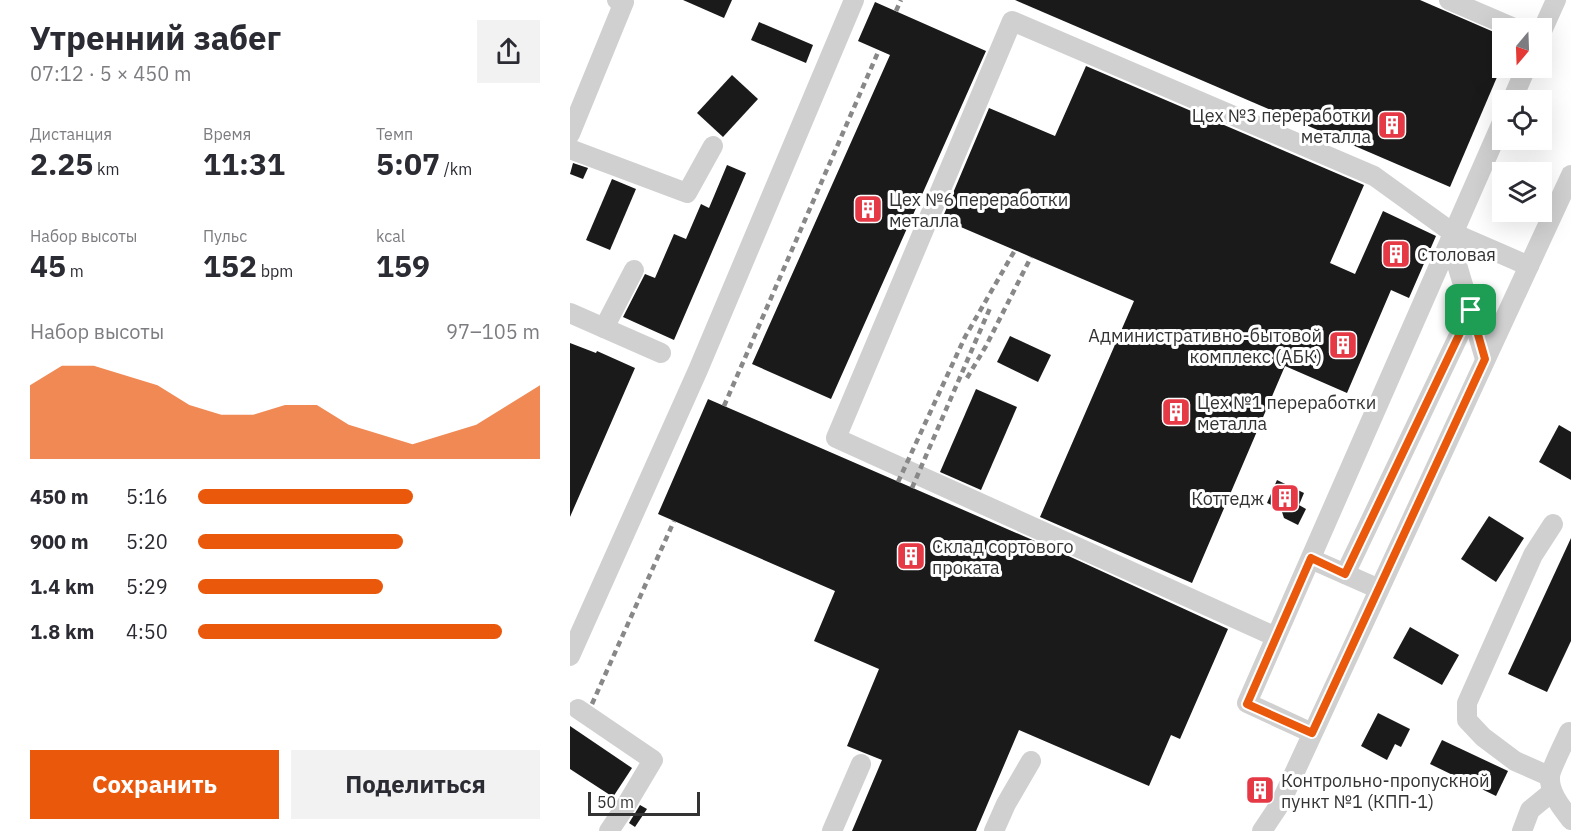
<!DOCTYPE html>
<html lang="ru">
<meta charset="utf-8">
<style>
:root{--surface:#fff;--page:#f2f2f3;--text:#2b2b33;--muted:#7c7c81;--accent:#ea580c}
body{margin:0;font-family:"IBM Plex Sans",sans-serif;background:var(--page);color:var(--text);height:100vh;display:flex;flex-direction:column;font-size:22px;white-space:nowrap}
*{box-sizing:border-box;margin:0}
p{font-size:20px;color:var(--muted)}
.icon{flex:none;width:33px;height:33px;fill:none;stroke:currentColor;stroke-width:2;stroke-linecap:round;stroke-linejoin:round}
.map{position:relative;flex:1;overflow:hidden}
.drawer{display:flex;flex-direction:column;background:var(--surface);width:570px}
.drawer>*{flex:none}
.needle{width:39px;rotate:199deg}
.buttons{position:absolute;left:922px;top:18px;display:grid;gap:12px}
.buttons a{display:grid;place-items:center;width:60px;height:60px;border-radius:0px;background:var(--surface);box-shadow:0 6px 24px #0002;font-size:30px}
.scale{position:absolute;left:18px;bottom:15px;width:112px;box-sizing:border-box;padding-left:6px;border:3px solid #333;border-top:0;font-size:16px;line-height:21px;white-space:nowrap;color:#333;-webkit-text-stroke:4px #fff;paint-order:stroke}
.pin{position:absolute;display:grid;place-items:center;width:51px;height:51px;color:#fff;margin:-26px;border-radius:12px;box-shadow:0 3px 9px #0006}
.round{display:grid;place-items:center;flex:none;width:63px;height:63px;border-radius:0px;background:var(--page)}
.headline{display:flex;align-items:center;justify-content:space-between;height:102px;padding:0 30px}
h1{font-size:33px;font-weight:700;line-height:45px}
.metrics{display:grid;grid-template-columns:repeat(3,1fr);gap:9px;height:102px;padding:6px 30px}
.metrics div{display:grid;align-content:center}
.metrics b{font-size:30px;font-weight:700}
.metrics small{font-size:16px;font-weight:400}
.metrics p{font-size:16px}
.chart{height:168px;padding:12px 30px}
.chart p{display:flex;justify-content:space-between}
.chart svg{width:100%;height:108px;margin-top:6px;fill:var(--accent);opacity:.7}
.button{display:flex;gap:12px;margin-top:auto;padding:12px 30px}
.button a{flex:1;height:69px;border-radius:0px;background:var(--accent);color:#fff;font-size:24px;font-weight:700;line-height:69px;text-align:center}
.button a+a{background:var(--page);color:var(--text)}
ul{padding:0 30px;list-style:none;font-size:20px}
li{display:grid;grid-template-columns:96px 72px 1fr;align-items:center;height:45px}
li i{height:15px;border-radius:8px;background:var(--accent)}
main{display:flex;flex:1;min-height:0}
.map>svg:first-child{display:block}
.building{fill:#1a1a1a}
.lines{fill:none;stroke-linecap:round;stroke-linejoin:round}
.minor{stroke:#d0d0d0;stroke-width:20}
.rail{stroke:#888;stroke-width:4.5;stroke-dasharray:6 4.5;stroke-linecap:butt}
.route-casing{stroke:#fff;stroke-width:12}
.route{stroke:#ea580c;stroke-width:8}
.labels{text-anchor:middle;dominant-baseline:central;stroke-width:6;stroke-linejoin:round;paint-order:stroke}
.poi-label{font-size:18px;fill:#333;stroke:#fff;text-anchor:start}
</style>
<main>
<section class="drawer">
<div class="headline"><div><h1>Утренний забег</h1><p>07:12 · 5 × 450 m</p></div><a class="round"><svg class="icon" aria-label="share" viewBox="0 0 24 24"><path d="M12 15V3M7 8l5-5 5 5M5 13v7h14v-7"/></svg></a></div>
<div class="metrics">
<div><p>Дистанция</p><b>2.25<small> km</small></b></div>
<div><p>Время</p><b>11:31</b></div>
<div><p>Темп</p><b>5:07<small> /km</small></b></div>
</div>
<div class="metrics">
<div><p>Набор высоты</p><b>45<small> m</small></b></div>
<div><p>Пульс</p><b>152<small> bpm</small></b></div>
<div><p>kcal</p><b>159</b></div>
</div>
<div class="chart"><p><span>Набор высоты</span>97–105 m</p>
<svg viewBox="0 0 160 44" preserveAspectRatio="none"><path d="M0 44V14L10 6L20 6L30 10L40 14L50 22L60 26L70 26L80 22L90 22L100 30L110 34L120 38L130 34L140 30L150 22L160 14V44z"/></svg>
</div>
<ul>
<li><b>450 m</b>5:16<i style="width:63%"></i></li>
<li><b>900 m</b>5:20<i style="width:60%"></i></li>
<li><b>1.4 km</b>5:29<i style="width:54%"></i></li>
<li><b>1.8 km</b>4:50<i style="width:89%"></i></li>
</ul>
<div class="button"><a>Сохранить</a><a>Поделиться</a></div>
</section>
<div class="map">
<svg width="1001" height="831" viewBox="0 0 1001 831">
<rect width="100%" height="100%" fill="#fff"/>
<g class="building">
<path d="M113 0H162L154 18Z"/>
<path d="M445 0H850L933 36V63L880 187Z"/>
<path d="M305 2 416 51 261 399 182 364 320 55 288 41Z"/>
<path d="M189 22 243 45 236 63 181 40Z"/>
<path d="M516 66 794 185 760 263 785 274 813 211 866 236 839 298 821 290 777 393 715 366 622 583 470 517 564 301 372 219 419 108 485 136Z"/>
<path d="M162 75 188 99 153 137 127 113Z"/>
<path d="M3 163 18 168 13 179 0 174Z"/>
<path d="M157 165 176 173 104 340 53 317 75 274 85 278 104 234 116 239 131 204 139 208Z"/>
<path d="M42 179 66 189 40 250 16 240Z"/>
<path d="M440 336 481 355 468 382 427 362Z"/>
<path d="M0 343 26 353 27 351 65 368 0 517Z"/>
<path d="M406 389 447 407 411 490 370 472Z"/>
<path d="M138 399 481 548 658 629 610 739 601 735 579 786 449 730 406 831H282L312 760 277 746 309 669 244 641 265 591 88 514Z"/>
<path d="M989 425 1001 432V480L969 462Z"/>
<path d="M707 480 734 493 729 505 736 509 728 525 714 518 711 509 697 503Z"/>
<path d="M919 516 954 538 926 582 891 559Z"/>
<path d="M1001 538V641L977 692 938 674Z"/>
<path d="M840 627 889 655 872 685 823 658Z"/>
<path d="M808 713 840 729 831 747 825 744 817 760 791 746Z"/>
<path d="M0 726 62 768 43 797 0 769Z"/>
<path d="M872 740 938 771 926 796 860 764Z"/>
<path d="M687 777 702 784 693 803 678 796Z"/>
<path d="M70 805 77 809 65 827 59 823Z"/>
</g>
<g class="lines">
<g class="minor">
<path d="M879 0 944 28"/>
<path d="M972 31 986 0"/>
<path d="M942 100 956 68"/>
<path d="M0 134 54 2 47 0"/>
<path d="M0 149 117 193 143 146"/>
<path d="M880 241 915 359"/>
<path d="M0 313 91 353"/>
<path d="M34 328 64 270"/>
<path d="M741 559 809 589"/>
<path d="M775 574 901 310"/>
<path d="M706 637 266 438 442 21 804 176 883 233 959 266"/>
<path d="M0 656 128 370 284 0"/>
<path d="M8 709 83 760 55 807 39 831"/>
<path d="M742 733 677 703 933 120"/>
<path d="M1001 733 999 732C995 741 980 770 980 777 979 793 992 808 1001 820"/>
<path d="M979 776 945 761 913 737 897 720V703L963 555 983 524"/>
<path d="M262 831 291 764"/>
<path d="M424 831 436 804 461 761"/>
<path d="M692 831 710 804 1001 175"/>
<path d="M952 831 960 810 982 792"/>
</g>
<g class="rail">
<path d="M326 11 331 0"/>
<path d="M397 378 416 346 461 257"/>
<path d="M154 406 309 50"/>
<path d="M328 482 395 337 445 250"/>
<path d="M342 488 420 308"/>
<path d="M22 704 104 521"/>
</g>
</g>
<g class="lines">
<g class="route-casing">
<path id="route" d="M901 310 915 359 742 733 677 704 741 558 775 574Z"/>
</g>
<use href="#route" class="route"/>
</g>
<defs>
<g id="building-square" transform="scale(1.5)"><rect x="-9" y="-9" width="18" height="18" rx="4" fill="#e63946" stroke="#fff"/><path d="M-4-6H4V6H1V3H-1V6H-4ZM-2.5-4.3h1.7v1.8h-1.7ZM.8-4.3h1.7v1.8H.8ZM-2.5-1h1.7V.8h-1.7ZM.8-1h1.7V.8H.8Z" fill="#fff"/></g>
</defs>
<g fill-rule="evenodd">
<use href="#building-square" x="822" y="125"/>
<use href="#building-square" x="298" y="209"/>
<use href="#building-square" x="826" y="254"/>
<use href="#building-square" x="773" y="345"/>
<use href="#building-square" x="606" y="412"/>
<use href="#building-square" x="715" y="498"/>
<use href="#building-square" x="341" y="556"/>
<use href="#building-square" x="690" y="790"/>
</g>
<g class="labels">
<g class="poi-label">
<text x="801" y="115" text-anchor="end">Цех №3 переработки<tspan x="801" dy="21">металла</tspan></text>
<text x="319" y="199">Цех №6 переработки<tspan x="319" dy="21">металла</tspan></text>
<text x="847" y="254">Столовая</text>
<text x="752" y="335" text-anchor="end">Административно-бытовой<tspan x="752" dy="21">комплекс (АБК)</tspan></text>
<text x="627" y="402">Цех №1 переработки<tspan x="627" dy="21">металла</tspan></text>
<text x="694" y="498" text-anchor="end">Коттедж</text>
<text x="362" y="546">Склад сортового<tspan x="362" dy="21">проката</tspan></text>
<text x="711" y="780">Контрольно-пропускной<tspan x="711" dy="21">пункт №1 (КПП-1)</tspan></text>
</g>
</g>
</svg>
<div class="buttons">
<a><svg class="needle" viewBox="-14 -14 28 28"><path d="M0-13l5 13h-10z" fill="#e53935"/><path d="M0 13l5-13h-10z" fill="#7c7c81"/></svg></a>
<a><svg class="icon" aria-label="locate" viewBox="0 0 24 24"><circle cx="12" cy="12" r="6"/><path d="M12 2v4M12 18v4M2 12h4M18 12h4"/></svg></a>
<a><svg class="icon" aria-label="layers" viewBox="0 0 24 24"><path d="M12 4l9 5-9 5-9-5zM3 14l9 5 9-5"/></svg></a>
</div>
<div class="scale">50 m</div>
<div class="pin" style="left:901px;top:310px;background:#1e9e55"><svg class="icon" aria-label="arrive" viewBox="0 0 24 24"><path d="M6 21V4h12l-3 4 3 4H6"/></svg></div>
</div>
</main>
